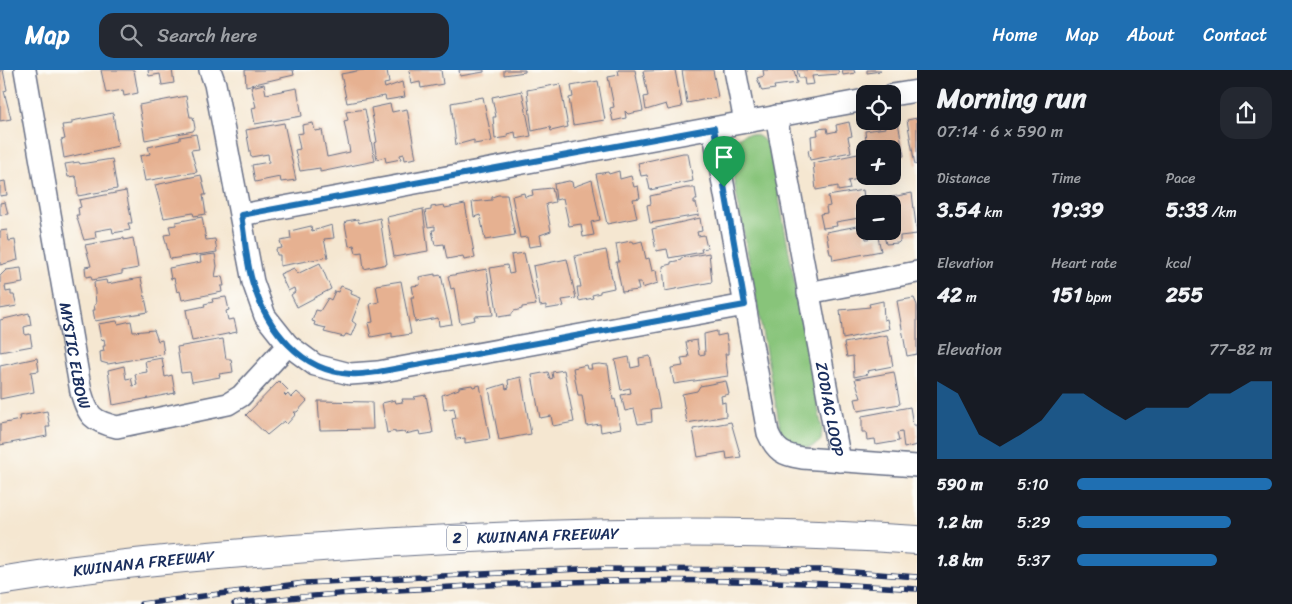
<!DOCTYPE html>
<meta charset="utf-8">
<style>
:root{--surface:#171b24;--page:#242831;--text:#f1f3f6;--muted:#9ea1a6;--accent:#1f6fb2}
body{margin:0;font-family:Sriracha,sans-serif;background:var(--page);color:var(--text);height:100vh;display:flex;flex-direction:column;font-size:19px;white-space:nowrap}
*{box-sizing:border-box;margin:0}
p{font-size:16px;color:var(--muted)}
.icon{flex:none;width:28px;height:28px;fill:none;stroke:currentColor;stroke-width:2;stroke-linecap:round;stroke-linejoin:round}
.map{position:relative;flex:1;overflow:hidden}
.side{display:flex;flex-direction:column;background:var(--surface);width:375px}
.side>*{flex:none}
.tools{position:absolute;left:856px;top:15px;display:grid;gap:10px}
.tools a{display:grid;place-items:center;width:45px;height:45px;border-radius:10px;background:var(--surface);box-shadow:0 5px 20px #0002;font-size:25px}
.pin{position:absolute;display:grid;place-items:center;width:42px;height:42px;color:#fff;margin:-51px -21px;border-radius:50% 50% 50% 0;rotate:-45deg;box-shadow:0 0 5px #0007}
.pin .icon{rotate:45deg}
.round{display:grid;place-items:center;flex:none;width:52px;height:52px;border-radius:15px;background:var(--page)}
.headline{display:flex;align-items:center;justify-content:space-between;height:85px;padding:0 20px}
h1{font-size:28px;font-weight:800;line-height:38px}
.stats{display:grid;grid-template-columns:repeat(3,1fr);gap:8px;height:85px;padding:5px 20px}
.stats div{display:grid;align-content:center}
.stats b{font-size:21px;font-weight:800}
.stats small{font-size:14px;font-weight:400}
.stats p{font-size:14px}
.chart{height:140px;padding:10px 20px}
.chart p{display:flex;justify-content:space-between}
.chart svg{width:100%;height:90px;margin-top:5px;fill:var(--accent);opacity:.7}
ul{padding:0 20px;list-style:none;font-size:16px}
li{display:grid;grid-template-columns:80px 60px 1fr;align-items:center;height:38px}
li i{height:12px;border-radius:6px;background:var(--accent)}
header{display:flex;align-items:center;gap:30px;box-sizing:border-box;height:70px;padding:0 25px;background:var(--accent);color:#fff}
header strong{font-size:24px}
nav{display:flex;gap:28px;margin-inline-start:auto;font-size:18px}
.search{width:350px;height:45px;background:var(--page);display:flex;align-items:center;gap:12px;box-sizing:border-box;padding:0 18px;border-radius:15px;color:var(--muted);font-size:19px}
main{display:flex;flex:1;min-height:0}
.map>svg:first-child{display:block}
.green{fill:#88c47a;stroke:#527a6c}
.building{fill:#e6b191}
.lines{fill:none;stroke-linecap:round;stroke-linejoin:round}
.minor-casing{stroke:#676f86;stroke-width:24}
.highway-casing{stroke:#676f86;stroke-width:30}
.minor{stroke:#fff;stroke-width:21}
.highway{stroke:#fff;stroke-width:28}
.rail-casing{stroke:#1b2f5e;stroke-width:5.5}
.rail{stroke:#fdfcf7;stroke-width:4;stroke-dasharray:11;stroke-linecap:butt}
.route-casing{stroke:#fff;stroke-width:10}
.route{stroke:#1f6fb2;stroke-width:6}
.labels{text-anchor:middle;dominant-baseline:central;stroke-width:4.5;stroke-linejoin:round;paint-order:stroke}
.shield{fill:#fdfcf7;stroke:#5f6c8c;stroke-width:1}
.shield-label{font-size:15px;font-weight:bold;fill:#1b2f5e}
.street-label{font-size:16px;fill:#1b2f5e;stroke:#fdfcf7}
</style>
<header>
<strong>Map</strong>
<div class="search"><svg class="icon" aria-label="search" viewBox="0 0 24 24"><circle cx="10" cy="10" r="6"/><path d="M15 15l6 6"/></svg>Search here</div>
<nav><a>Home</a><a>Map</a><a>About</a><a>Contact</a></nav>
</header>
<main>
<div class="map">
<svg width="917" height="534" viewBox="0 0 917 534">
<rect width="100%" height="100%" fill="#fdfcf7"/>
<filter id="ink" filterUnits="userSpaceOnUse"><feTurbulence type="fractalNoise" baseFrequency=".02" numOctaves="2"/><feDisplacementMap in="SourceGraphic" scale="10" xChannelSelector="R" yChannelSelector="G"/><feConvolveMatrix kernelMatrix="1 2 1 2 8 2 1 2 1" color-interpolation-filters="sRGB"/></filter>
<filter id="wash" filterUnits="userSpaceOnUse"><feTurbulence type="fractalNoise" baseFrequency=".0096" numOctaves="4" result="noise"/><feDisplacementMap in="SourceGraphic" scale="20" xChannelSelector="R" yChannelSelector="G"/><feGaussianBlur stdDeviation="1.12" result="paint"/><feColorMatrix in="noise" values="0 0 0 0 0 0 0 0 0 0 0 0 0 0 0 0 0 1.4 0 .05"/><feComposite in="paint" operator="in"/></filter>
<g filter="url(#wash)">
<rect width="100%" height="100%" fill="#f5e7d1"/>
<path class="green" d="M745 64C758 63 765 69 770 80L822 359 821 370C810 384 788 375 781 362L730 90C729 78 733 69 745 64Z"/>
<g id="blocks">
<g class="building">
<path d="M0 0H3L7 20 4 21 11 49 0 51Z"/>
<path d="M101 0H134L138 23 124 26 123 20 106 23Z"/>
<path d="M148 0H172L174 13 162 15 160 4 149 6Z"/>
<path d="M245 0H293L294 5 246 16Z"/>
<path d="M362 0H387L389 13 384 14 385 18 402 12 405 27 386 30 385 26 347 33 341 4Z"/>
<path d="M409 0H441L443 14 421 18 420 12 411 14Z"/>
<path d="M459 0H484V2L460 6Z"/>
<path d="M504 0H525V2L504 5Z"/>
<path d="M618 0H635L643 41 628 44 625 41 626 48 613 51 610 38 614 37 608 7 619 5Z"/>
<path d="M675 0 682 37 668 40 666 34 646 40 644 27 648 26 643 1Z"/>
<path d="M682 0H713L718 27 687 33Z"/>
<path d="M763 0H794L797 13 774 16 775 19 762 21 757 8 764 6Z"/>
<path d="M797 0H838L839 4 812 6 814 14 805 15 804 8H799Z"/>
<path d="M842 0H854L855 3 843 5Z"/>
<path d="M867 0H881V1L867 3Z"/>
<path d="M598 11 605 50 573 55 569 28 573 27 571 16Z"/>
<path d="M264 14 266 24 297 18 302 46 255 54 252 38 256 37 251 17Z"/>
<path d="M560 14 568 57 551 61 550 57 532 61 527 20Z"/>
<path d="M522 21 531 66 516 69 515 62 507 64 508 67 495 69 493 47H496L492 27Z"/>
<path d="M186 26 190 47H193L195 58 193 61 145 70 139 35Z"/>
<path d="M483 27 492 71 474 74V70L456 75 451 33Z"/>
<path d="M390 34 392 42 407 39 416 88 405 90 404 84 400 85 401 89 386 92 385 87 377 89 374 73 377 72 371 38Z"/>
<path d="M365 39 375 91 320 102V98L300 101 295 80 300 79 297 64 303 63 302 55 313 53 315 61 322 60 327 87 350 82 344 51 348 50 346 42Z"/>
<path d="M113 43 118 76 64 88 61 70 65 69 62 55 72 54V51Z"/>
<path d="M917 48V94L915 95 907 50Z"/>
<path d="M849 52 852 66 848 67 851 82 810 90 808 80 812 79 811 66 818 65 817 59 827 58 828 63 837 61 836 55Z"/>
<path d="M893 52H898L904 86 892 88V79H877L875 71 866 72 865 61 885 58 884 53Z"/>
<path d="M284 53 296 110 281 112 280 107 255 112 252 95 269 92 268 84 251 87 246 60Z"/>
<path d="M196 64 199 79 191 80 197 102 145 111 140 86 150 84 148 77 180 70V67Z"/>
<path d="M683 83H688L693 111 650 120 647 105 641 106 638 93Z"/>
<path d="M863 83 865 108 848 111 850 119 838 121V116L816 120 813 93Z"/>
<path d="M112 89 117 119 78 126 77 110 75 106 68 107 65 94 79 92 80 94Z"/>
<path d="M619 101 620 109 631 106 634 117 638 116 640 128 633 129 637 148 607 154 596 104 608 102 609 104Z"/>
<path d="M201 105 206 125H203L206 144 194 146 193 143 164 148 155 115Z"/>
<path d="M592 110 600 150 591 152 594 165 583 167 581 154 569 156 563 128 556 130 554 114 569 111 572 112 573 117Z"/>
<path d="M5 111 7 125 0 126V112Z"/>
<path d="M552 118 555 132 546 134 551 161 540 165 542 175 529 177 527 167 520 168 512 126 524 123 525 127 533 125 532 120Z"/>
<path d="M686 118H695L697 130H694V133H696L699 145 650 153 647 135 651 134 650 126Z"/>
<path d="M863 120 865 136 858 138 859 148 836 152 837 156 823 158 820 144 827 143 826 137 830 136 828 126Z"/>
<path d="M126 121 132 153H128L130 160 113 163 112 158 95 161 96 168 84 170 76 145H79L78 138 81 137 79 130Z"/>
<path d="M912 123 917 164 900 166V171L898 173 886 174 883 161H892V134H880V132L888 130 887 128Z"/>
<path d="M498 125H507L515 165 485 170 480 145 474 147 472 132 492 130V127Z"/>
<path d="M5 132 8 144 0 145V133Z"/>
<path d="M465 134 475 188 464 190 463 186 447 189 444 174 435 175 432 160H435V156L428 157 425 141 431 140V137L444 135 445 138Z"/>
<path d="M423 139 428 181 394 187 387 147Z"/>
<path d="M202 147 206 170 215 169 217 182 170 189 164 165 171 164 169 156 176 155V152Z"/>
<path d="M380 148 387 194 364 199 362 182 356 183 354 175 349 176 345 154 346 151 358 149 359 153Z"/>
<path d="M700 148 702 161 697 162 698 166 704 165 707 178 701 179 702 182 669 188 667 179 656 181 652 159Z"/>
<path d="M332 155 334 168 324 169 328 187 280 196V185H277L276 179 282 178 280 171 291 169 290 161 311 156 312 161Z"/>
<path d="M863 155 866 169 878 167 881 181 833 190 832 184H830L826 162Z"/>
<path d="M7 160 9 171 15 170 18 190 0 195V161Z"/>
<path d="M124 168V170L133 168 138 198 122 201V204L92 210 91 206 86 207 85 197 91 196 85 175Z"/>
<path d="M631 171 634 173 642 171 646 189 649 188 652 201 656 200 658 213 642 218 641 212H637L639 220 622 222 616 192H619L616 174Z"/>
<path d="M606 180 614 218 600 221V223L592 225 593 228 579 231 577 217H581L575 186Z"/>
<path d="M524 183 536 235 522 237V239L514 241 511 245 498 247 490 198 507 195 509 204 514 203 511 185Z"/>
<path d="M709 183 712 212 665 221 663 196 671 194V192L681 190V188Z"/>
<path d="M215 184 217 196 215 207 222 206 224 216H221L222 222 182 230 180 221 177 222 174 208 171 209 169 198 201 192 200 186Z"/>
<path d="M567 189 576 228 562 230 564 236 546 239V235L540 236 533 196Z"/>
<path d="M320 193 331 219 297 237 291 225 295 222 294 218 288 221 280 204 294 198 297 204Z"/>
<path d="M21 198 23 213 5 216 6 222 11 221V225H14L17 236 0 239V206L6 200Z"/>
<path d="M487 199 493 245 474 246 475 250 460 253 454 218 451 219 448 206Z"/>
<path d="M435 204V206L441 205 452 254 439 256 438 248 415 252 411 227H414L412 216 420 215 419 207Z"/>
<path d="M141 208 148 242 95 251 93 240H95L94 235 96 234 94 212 106 210 107 214Z"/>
<path d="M401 211 411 264 392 267V263L371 267 368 253 373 252 370 234 379 232 376 215Z"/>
<path d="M341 216 352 220 351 224 361 228 352 251 356 254 351 266 346 264 344 267 324 262 326 258 314 255 315 252 312 251 316 240 320 241 328 228 331 230 335 221 338 222Z"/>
<path d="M226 227 229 240 226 241 228 250 234 249 237 262 192 271 186 240 205 236 204 234 213 232 212 229Z"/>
<path d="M914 228 917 235V284L907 286 897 231Z"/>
<path d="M883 231 884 250 887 249 889 259 843 269 840 240 870 237 869 234Z"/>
<path d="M29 243 31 255 24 257 25 265 30 264 32 276 0 282V250Z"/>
<path d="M117 251 118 254 131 251 133 262 154 260 158 271 162 270 164 284 108 294 101 292 100 282 104 281 103 276H105L104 269 101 270 98 254Z"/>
<path d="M717 261V266L726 264 728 276V284H725L728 306 674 314 671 298 683 296 681 288 689 287 686 272 697 270 699 285 705 284 704 264Z"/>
<path d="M887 265 893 296 867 301 868 304 854 307 853 286 847 287 844 273Z"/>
<path d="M223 269 226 289H231L233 302 219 304 220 307 192 312 190 302 181 303 177 277Z"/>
<path d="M650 286 660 338 651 339 652 352 638 354 634 339 625 341 621 325 631 323 630 318 621 320 615 290 629 287 631 298 640 296 639 288Z"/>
<path d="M37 288 39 301 31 302 34 322 0 329V296Z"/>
<path d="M162 288 165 307 172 305 175 323 113 335 108 300 124 296 126 309 131 308 133 316 137 315 135 304 147 302 145 291Z"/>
<path d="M599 294 608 295 613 330 615 329 621 358 601 362 600 354 587 356 582 325H578L573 298 586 295 587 299H592L591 295Z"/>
<path d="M564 300 574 352 553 356 551 346 540 348 532 305 548 302 550 309 553 308 552 302Z"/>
<path d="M894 302 900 334 858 341 855 329 861 328 855 309Z"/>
<path d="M521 307 531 364 499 370 489 319 505 314 506 319 509 318 508 310Z"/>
<path d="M279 311 288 320 284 324 286 326 288 324 291 328 297 322 307 331 297 342H294L296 344 287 354 284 351 267 365 246 345Z"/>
<path d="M726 311 729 324 721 326 722 333 725 332 726 346 687 353 682 324 697 321 700 316Z"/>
<path d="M472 315 473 317 480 315 490 369 465 373V368L456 369 452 349 456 348 454 338 444 340 442 325 459 319V317Z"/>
<path d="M426 325 433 363 420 365 419 361 405 364 404 362 395 363V361L387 363 382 333 395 330 396 333 403 332 402 329H415L414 327Z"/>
<path d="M318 331 372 332 373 359 320 360Z"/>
<path d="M910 337 913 355H916L917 361V375L904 378 902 362 897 363 899 371 876 375 875 369 867 370 866 362H862V346Z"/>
<path d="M47 341 50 357H46L47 366 0 375V354L20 350 19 346Z"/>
<path d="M731 352 741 387 727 389 726 382 698 387 693 359Z"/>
</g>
</g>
</g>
<g filter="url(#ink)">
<use href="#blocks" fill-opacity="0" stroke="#676f86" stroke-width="1"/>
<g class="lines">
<g class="minor-casing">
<g id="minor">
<path id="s1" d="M25 0 81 322C88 346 92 351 117 357L228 334 241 326 288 275"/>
<path d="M210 0 215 14 253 212 265 246 288 275 315 295 350 304 378 302 745 235"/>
<path d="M735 0 745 52"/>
<path d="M892 25 917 21"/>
<path id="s2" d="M776 46 840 391"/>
<path d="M713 58 768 363C776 381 783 385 802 388L917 396"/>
<path d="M241 145 865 30"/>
<path d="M808 223 917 202"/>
</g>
</g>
<g class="highway-casing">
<g id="highway">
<path id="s3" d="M0 511C111 493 223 484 335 476 529 462 723 457 917 470"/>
</g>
</g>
<use href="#minor" class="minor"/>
<use href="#highway" class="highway"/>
<g class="rail-casing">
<g id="rail">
<path d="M141 534 305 513 580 499 827 500 917 507"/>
<path d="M234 534C306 525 379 521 452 517 607 508 762 508 917 519"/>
</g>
</g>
<use href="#rail" class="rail"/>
</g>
</g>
<g class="lines" filter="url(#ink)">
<g class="route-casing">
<path id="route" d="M714 58 745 235 378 302C369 303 360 305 351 304 301 302 267 258 253 214 246 192 245 168 241 145Z"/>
</g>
<use href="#route" class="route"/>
</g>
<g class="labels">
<rect class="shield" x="447" y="455.5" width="20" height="25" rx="4"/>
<g class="shield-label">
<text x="457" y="468">2</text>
</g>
<g class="street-label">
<text stroke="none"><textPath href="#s1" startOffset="290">MYSTIC ELBOW</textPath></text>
<text stroke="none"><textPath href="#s2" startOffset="298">ZODIAC LOOP</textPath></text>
<text stroke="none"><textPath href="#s3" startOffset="550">KWINANA FREEWAY</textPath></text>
<text stroke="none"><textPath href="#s3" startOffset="145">KWINANA FREEWAY</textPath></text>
</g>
</g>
</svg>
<div class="tools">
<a><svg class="icon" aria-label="locate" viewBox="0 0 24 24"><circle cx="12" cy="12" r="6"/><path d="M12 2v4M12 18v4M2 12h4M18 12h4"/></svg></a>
<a>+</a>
<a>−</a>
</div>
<div class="pin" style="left:724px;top:117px;background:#1e9e55"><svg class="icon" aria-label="arrive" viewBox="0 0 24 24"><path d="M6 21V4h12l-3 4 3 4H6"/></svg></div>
</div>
<section class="side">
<div class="headline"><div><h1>Morning run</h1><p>07:14 · 6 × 590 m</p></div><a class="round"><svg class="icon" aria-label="share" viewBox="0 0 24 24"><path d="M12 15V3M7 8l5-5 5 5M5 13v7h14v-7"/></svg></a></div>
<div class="stats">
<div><p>Distance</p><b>3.54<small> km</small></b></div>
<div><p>Time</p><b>19:39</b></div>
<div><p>Pace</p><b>5:33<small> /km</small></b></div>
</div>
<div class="stats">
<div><p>Elevation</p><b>42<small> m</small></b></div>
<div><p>Heart rate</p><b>151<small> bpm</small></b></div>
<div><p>kcal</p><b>255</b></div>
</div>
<div class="chart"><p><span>Elevation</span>77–82 m</p>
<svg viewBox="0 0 160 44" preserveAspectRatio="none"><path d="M0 44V6L10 12L20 32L30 38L40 32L50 25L60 12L70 12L80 19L90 25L100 19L110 19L120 19L130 12L140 12L150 6L160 6V44z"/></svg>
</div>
<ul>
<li><b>590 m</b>5:10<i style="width:100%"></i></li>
<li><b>1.2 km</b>5:29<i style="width:79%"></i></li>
<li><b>1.8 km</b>5:37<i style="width:72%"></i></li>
</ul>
</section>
</main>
